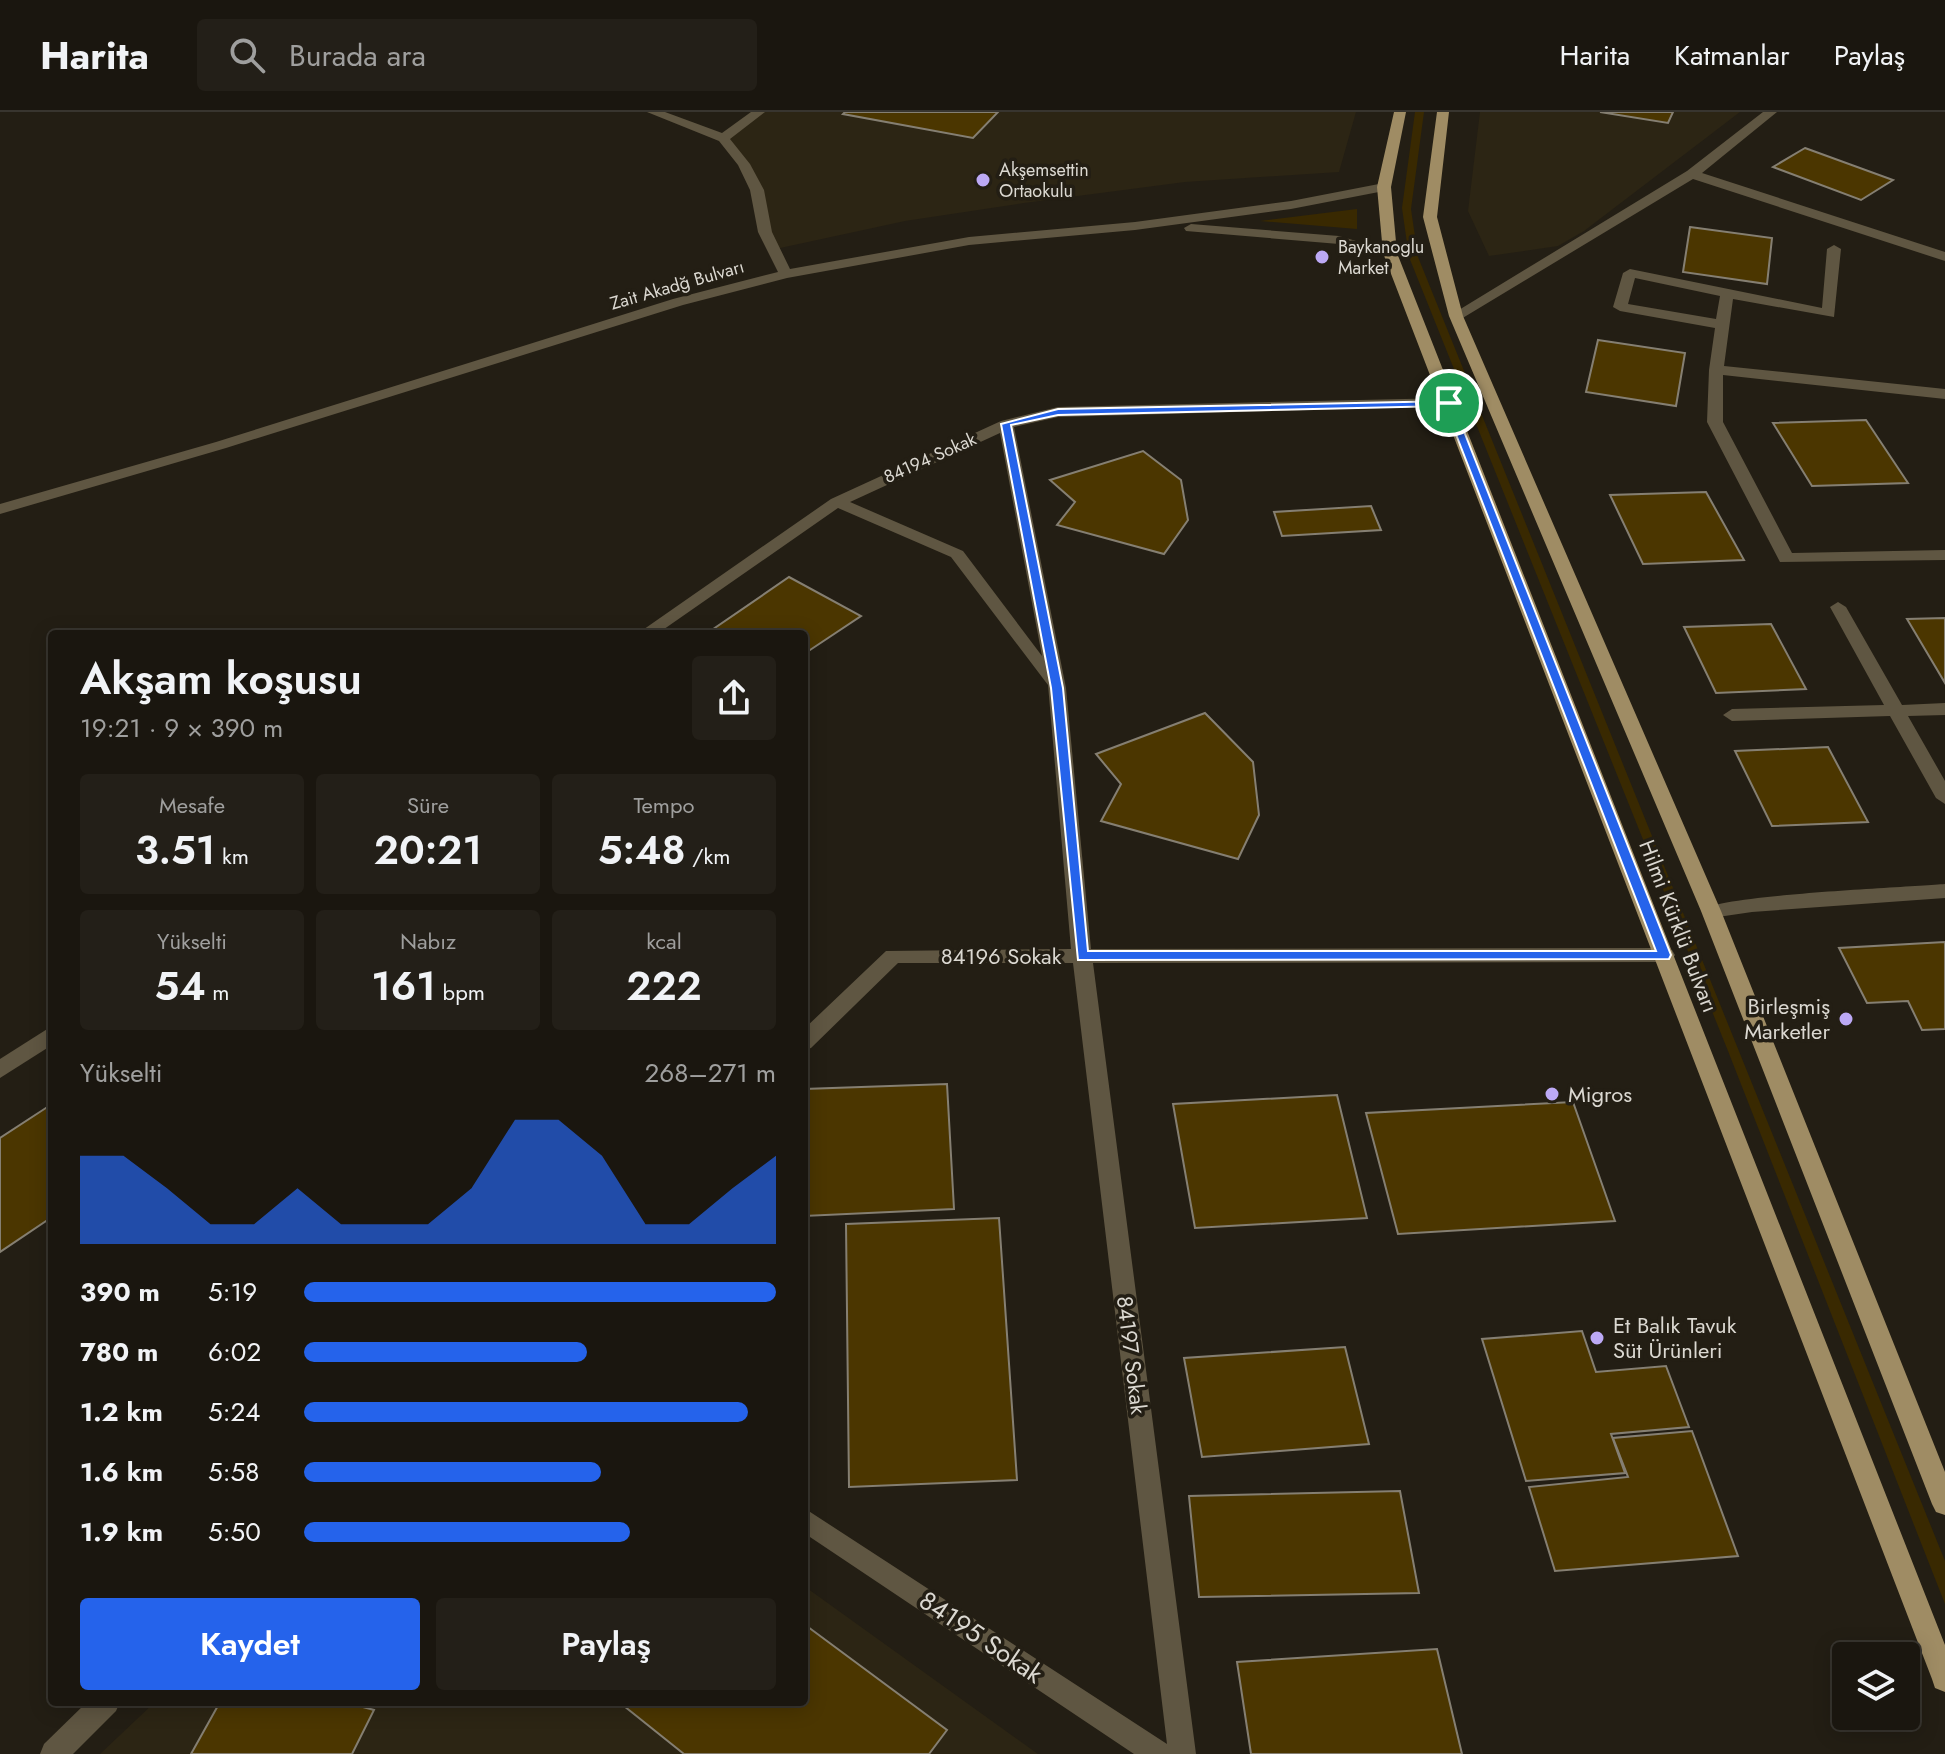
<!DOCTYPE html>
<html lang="tr">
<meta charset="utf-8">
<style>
:root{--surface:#1a160f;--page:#231f18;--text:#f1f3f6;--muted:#9f9f9e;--line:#38352f;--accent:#2563eb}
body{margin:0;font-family:Jost,sans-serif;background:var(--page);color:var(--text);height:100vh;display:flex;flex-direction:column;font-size:30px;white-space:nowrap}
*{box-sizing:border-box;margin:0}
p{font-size:26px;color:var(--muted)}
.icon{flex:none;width:44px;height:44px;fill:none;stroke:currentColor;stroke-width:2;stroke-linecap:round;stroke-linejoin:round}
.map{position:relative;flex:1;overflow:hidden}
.panel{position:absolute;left:48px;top:518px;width:760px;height:1076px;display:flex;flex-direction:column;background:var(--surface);border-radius:8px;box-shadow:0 4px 20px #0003,0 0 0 2px var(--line)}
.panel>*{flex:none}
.fabs{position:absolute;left:1832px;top:1530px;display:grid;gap:16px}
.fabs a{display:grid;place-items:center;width:88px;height:88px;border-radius:8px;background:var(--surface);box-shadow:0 4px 20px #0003,0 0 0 2px var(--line);font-size:40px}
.pin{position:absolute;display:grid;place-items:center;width:68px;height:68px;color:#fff;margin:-34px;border:4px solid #fff;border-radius:50%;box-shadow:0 2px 8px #0007}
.round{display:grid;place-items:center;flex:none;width:84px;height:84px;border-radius:8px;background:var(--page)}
.headline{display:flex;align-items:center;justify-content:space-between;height:136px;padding:0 32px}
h1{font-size:44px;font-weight:600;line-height:60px}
.figures{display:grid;grid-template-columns:repeat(3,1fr);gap:12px;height:136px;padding:8px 32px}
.figures div{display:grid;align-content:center;border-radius:8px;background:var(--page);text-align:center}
.figures b{font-size:40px;font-weight:600}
.figures small{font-size:22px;font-weight:400}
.figures p{font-size:22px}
.chart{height:224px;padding:16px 32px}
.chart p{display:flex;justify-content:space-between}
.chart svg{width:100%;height:144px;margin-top:8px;fill:var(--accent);opacity:.7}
.primary-button{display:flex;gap:16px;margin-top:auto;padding:16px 32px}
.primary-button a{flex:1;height:92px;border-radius:8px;background:var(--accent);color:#fff;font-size:32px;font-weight:600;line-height:92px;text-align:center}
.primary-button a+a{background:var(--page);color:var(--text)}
ul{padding:0 32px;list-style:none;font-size:26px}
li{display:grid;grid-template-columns:128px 96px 1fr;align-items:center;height:60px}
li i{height:20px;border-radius:10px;background:var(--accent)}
header{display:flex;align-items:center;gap:48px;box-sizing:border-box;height:112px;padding:0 40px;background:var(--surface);border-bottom:2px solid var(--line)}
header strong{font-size:38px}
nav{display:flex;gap:44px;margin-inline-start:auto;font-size:28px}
.search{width:560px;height:72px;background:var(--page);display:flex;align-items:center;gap:20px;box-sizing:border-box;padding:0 28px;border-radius:8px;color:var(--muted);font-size:30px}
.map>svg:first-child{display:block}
.built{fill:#2c2514}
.green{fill:#392901}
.building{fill:#4b3600;stroke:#857f72;stroke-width:2}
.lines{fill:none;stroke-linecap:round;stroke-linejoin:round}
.minor{fill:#5f5642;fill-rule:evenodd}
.major{fill:#9f8c64;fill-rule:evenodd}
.route{fill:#2563eb;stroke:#fff;stroke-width:2;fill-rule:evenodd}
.poi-dot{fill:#bca9f5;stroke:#231e14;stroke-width:3}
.labels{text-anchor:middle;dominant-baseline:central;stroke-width:7;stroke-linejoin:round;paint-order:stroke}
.far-poi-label{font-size:18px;fill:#dbd8d1;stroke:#231e14;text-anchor:start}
.far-street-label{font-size:18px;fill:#dbd8d1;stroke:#231e14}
.street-label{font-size:22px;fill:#dbd8d1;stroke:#231e14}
.poi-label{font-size:22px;fill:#dbd8d1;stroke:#231e14;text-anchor:start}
.near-street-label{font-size:26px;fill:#dbd8d1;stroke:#231e14}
</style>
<header>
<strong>Harita</strong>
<div class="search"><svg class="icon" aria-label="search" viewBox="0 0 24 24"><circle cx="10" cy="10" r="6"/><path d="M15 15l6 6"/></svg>Burada ara</div>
<nav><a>Harita</a><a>Katmanlar</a><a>Paylaş</a></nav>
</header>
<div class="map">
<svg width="1945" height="1642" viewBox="0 0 1945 1642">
<rect width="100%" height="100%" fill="#231e14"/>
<g class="built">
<path d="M758 0H1356L1339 60 1185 70 1024 91 905 109 771 138 760 77 727 22Z"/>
<path d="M1480 0H1740L1584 119 1558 134 1489 144 1468 99Z"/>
<path d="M804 1474 1038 1642H100L155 1590H804Z"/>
</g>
<g class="green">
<path d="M1415 0H1424L1411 97 1418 145 1945 1449V1492L1728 939 1409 145 1402 96Z"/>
<path d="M1357 97V117L1260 109Z"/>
</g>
<g class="building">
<path d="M845 0H998L973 26 843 2Z"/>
<path d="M1600 0H1673L1668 11Z"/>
<path d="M1805 36 1893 68 1861 88 1773 55Z"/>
<path d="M1690 115 1772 126 1767 172 1683 160Z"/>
<path d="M1598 228 1685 241 1676 294 1586 280Z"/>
<path d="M1866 308 1908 371 1812 374 1773 311Z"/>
<path d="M1143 339 1181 368 1188 408 1164 442 1057 413 1075 390 1050 368Z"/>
<path d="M1706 380 1744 448 1643 452 1610 383Z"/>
<path d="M1371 394 1381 418 1282 424 1274 400Z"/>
<path d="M789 465 861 504 804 542V522H706Z"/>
<path d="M1945 506V571L1907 507Z"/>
<path d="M1771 512 1806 577 1716 581 1684 515Z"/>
<path d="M1205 601 1253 650 1259 703 1238 747 1101 709 1121 672 1096 642Z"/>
<path d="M1828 635 1868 710 1772 714 1735 639Z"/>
<path d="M1945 830V917L1922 918 1908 889 1867 891 1839 836Z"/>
<path d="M947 972 954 1097 804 1104V977Z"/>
<path d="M1337 983 1367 1106 1195 1116 1173 992Z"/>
<path d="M1573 990 1615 1109 1398 1122 1366 1001Z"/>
<path d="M52 992V1105L0 1140V1026Z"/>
<path d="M999 1106 1017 1368 849 1375 846 1112Z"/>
<path d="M1582 1219 1596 1260 1666 1254 1689 1315 1611 1322 1625 1361 1526 1369 1482 1227Z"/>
<path d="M1345 1235 1369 1332 1202 1345 1184 1246Z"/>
<path d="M1692 1319 1738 1444 1555 1459 1529 1375 1628 1365 1613 1326Z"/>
<path d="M1400 1379 1419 1481 1199 1485 1189 1384Z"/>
<path d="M804 1512 947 1618 929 1642H684L619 1590H804Z"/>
<path d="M1437 1537 1462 1642H1251L1237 1550Z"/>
<path d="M220 1590H353L352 1592 374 1598 352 1642H191Z"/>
</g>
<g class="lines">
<g class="minor">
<path d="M647 0H665L722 21 751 0H765L730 27 750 52 764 78 772 120 790 157 969 125 1135 110 1291 89 1384 71 1391 75 1384 79 1291 97 1135 118 969 133 787 166 683 193 226 336 0 402V392L216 330 673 187 778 160 758 120 750 78 738 53 719 29Z"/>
<path d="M1763 0H1777L1702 61 1945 140V149L1693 67 1461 207 1456 208 1449 204 1687 59Z"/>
<path d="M1191 112 1339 124 1397 141 1390 145 1339 132 1186 119 1184 116Z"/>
<path d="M1834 133 1841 137 1834 205 1733 187 1724 254 1945 277V287L1723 263V310L1792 441 1945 438V448L1780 450 1707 310 1709 258 1715 216 1620 199 1613 195 1623 161 1630 157 1822 196 1827 137ZM1635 166 1720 184 1716 207 1628 192Z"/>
<path d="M1449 286 1457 291 1454 294 1058 305 1014 315 1066 576 1091 837 1665 836 1672 838 1675 843 1672 848 1665 850 1093 851 1196 1642H1134L804 1421V1396L1167 1632 1073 851H898L811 936 804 938V917L886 839 1071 837 1048 573 951 445 838 396 657 522H637L831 387 1001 309 1058 295ZM1000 321 1042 544 963 439 850 390Z"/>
<path d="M1838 490 1846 495 1902 593 1945 591V603L1908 604 1945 669V692L1936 686 1890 604 1732 609 1723 603 1732 597 1884 593 1830 495Z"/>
<path d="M1945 772V786L1752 800 1711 806 1701 799C1712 783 1913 775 1945 772Z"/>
<path d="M52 914V933L0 966V947Z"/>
<path d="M87 1590H120L116 1599 73 1642H40L44 1632Z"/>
</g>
<g class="major">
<path d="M1394 0H1406L1391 75 1397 141 1945 1533V1580L1935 1576 1932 1567 1383 141 1377 75Z"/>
<path d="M1437 0H1449L1437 105 1463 204 1721 799 1945 1360V1403L1936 1400 1932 1392 1701 799 1449 204 1423 105Z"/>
</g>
</g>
<path class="route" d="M1452 289 1671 843 1669 847 1078 848 1051 576 1001 312 1058 297ZM1445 294 1656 839H1088L1063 576 1011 313 1058 303Z"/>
<g class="poi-dot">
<circle cx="983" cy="68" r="8"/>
<circle cx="1322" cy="145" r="8"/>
<circle cx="1846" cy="907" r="8"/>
<circle cx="1552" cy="982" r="8"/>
<circle cx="1597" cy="1226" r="8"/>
</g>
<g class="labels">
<g class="far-poi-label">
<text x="999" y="58">Akşemsettin<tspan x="999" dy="21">Ortaokulu</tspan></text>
<text x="1338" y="135">Baykanoglu<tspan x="1338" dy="21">Market</tspan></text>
</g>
<g class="far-street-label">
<text transform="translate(677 173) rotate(-16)">Zait Akadğ Bulvarı</text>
<text transform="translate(930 346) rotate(-24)">84194 Sokak</text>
</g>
<g class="street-label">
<text transform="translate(1679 814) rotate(69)">Hilmi Kürklü Bulvarı</text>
<text x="1001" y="844">84196 Sokak</text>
<text transform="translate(1132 1243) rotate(83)">84197 Sokak</text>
</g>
<g class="poi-label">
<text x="1830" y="894" text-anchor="end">Birleşmiş<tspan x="1830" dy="25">Marketler</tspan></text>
<text x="1568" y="982">Migros</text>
<text x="1613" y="1213">Et Balık Tavuk<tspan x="1613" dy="25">Süt Ürünleri</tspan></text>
</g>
<g class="near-street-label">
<text transform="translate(981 1525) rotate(34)">84195 Sokak</text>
</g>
</g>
</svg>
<div class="fabs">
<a><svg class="icon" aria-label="layers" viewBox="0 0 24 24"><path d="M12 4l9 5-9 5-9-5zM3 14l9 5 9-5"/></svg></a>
</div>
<div class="pin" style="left:1449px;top:291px;background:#1e9e55"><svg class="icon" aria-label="arrive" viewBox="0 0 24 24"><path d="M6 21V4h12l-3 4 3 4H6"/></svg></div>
<section class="panel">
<div class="headline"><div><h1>Akşam koşusu</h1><p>19:21 · 9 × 390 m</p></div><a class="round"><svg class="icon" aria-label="share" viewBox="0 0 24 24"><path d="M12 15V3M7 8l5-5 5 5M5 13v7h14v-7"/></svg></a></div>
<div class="figures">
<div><p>Mesafe</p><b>3.51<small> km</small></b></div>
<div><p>Süre</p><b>20:21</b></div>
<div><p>Tempo</p><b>5:48<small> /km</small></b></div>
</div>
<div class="figures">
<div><p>Yükselti</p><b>54<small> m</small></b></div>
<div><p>Nabız</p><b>161<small> bpm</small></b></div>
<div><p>kcal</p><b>222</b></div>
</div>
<div class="chart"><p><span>Yükselti</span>268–271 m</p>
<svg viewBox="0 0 160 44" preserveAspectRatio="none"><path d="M0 44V17L10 17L20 27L30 38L40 38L50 27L60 38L70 38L80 38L90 27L100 6L110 6L120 17L130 38L140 38L150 27L160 17V44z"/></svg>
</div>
<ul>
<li><b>390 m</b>5:19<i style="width:100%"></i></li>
<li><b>780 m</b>6:02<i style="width:60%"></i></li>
<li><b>1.2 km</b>5:24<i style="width:94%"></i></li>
<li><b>1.6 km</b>5:58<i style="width:63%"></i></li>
<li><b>1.9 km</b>5:50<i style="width:69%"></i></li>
</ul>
<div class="primary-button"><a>Kaydet</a><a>Paylaş</a></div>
</section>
</div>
